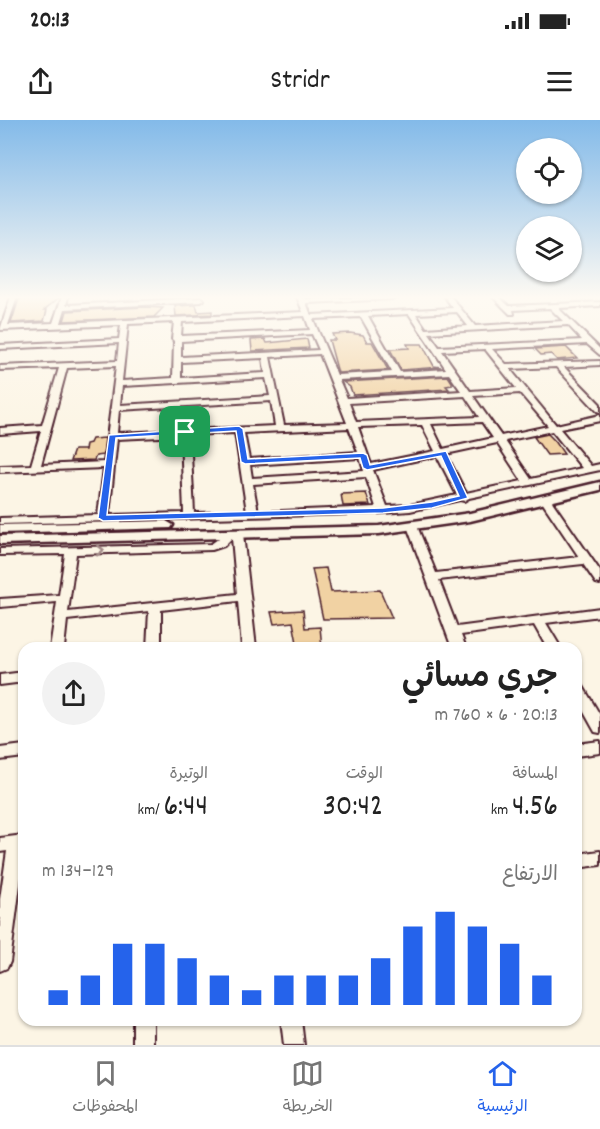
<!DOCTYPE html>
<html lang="ar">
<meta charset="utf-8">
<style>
:root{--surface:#fff;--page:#f2f2f2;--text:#222;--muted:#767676;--line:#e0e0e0;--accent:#2563eb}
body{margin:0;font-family:Dekko,"Playpen Sans Arabic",sans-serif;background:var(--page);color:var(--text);direction:rtl;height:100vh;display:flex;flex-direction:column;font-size:22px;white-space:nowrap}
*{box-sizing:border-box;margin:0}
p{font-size:20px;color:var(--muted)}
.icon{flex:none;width:33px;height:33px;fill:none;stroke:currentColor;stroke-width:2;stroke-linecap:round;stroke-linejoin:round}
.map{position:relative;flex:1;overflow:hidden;direction:ltr}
.panel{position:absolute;left:18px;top:522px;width:564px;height:384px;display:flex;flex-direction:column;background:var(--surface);border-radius:18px;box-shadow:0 2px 4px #0004;direction:rtl}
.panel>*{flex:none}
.controls{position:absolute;left:516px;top:18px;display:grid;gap:12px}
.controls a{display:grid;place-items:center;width:66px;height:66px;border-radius:50%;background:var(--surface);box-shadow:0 2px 4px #0004;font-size:30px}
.pin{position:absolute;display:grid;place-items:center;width:51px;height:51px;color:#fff;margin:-26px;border-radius:12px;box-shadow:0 3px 9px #0006}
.round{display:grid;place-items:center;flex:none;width:63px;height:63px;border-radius:32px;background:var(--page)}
.head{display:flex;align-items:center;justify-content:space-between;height:102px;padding:0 24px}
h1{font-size:33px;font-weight:600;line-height:45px}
.figures{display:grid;grid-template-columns:repeat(3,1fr);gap:9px;height:102px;padding:6px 24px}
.figures div{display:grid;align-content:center}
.figures b{font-size:30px;font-weight:600}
.figures small{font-size:16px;font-weight:400}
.figures p{font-size:16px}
.chart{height:168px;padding:12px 24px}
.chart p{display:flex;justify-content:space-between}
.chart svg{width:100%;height:108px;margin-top:6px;stroke:var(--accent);stroke-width:6}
.status{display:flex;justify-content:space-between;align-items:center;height:42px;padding:0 30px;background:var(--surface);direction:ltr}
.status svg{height:16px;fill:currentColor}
header{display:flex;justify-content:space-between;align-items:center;height:78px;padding:0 24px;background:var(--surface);font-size:27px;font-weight:600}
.tab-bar{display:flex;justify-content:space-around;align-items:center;height:84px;border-top:2px solid var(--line);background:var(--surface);font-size:16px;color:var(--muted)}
.tab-bar a{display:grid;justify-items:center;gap:3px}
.tab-bar .current{color:var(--accent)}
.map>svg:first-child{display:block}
.building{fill:#f1d2a3;stroke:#4a1f2b;stroke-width:1.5}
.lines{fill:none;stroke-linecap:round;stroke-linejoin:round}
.minor-casing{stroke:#4a1f2b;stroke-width:4}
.tertiary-casing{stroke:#4a1f2b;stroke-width:5}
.minor{fill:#fcf5e5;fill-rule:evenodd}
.tertiary{fill:#fcf5e5;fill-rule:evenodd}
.oneway{stroke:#a38a88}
.route{fill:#2563eb;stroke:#fff;stroke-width:1.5;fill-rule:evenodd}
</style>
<div class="status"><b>20:13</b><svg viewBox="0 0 49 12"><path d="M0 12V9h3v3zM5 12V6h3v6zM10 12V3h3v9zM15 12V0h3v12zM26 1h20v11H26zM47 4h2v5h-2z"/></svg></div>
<header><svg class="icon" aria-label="menu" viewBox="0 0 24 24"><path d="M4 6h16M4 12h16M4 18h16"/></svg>Stridr<svg class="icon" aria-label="share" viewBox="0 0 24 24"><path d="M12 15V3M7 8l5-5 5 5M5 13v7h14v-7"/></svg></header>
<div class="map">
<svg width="600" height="925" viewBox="0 0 600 925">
<rect width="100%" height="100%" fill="#fcf5e5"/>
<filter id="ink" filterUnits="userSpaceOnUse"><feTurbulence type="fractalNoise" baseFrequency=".0167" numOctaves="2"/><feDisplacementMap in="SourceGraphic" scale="12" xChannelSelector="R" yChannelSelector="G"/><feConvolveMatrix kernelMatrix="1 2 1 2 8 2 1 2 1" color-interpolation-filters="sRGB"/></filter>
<g filter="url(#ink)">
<g class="building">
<path d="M29 177H60L44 190H47L44 201 11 203 19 179Z"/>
<path d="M193 185H196L198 192 212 191V194L176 196 175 186Z"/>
<path d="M144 187 163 188 154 197 64 201 67 191Z"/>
<path d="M350 213 363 215 367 222H372L388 250 338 253 329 220H335L332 214Z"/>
<path d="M265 219 267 223 307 219 309 228 252 231 251 220Z"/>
<path d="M407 224H422L434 246 441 247 401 250 390 229 409 228Z"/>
<path d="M566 227 577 238 557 240 551 234 541 235 535 229Z"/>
<path d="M448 256 452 262V265L446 266 449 269 353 275 350 267 343 262Z"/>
<path d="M548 314 555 321 564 334 547 335 534 317Z"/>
<path d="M105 318 103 335 96 336 94 340 70 341 74 330H85L86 324 90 323 92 319Z"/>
<path d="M366 373 370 385 343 386 341 374Z"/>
<path d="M326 448 331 472 380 470 392 498 323 499 312 449Z"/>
<path d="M303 490 305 508 320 507 322 528H298L293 502 274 504 271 492Z"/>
</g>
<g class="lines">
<g class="minor-casing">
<g id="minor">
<path d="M11 177H17L8 205 53 203 62 177H68L66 185 201 178 204 180 201 182 65 189 61 203 303 192 297 177H303L304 179 397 177 394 179 306 183 311 195 453 188 445 177H451L475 206 563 201 550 188 513 190 514 194H510L493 177H499L509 186 600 182V186L558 188 600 229V235L587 224 492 229 506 244 600 241V245L564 247 600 284V292L597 291 556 247 510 249 556 305 600 295V301L560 309 591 346 600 344V350L469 378 464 381 460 380 410 391 383 393 0 404V398L98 395 104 348 0 352V346L31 345 41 311 0 314V308L42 305 59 248 0 250V246L117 241 119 223 0 229V225L119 219 121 205 0 210ZM457 192 468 206 426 209 416 194ZM409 194 446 249 400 252 368 196ZM305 196 310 210 181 216 182 202ZM361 197 392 252 337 255 313 199ZM174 202 172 219 174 221 173 258 122 261 128 204ZM568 205 582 220 439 227 429 213ZM312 214 319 230 181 237V221ZM485 229 516 268 470 271 442 231ZM320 234 347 303 284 305 270 237ZM263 238 265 253 181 258V242ZM116 246 104 342 41 345 67 248ZM449 254 461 271 347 278 339 260ZM266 258 270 276 120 285 122 266ZM520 273 548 306 501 316 473 276ZM465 276 479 297 356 302 349 283ZM271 281 275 306 117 313 119 290ZM482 302 493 318 443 329 431 304ZM422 305 435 331 371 344 358 307ZM349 308 358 332 249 339 244 313ZM552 311 582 348 531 359 505 321ZM235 313 247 392 194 393 190 315ZM181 316 184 393 109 395 117 319ZM497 323 522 361 466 373 446 334ZM437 336 457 375 410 385 387 386 373 350ZM360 338 364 351 252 358 250 345ZM366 357 376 387 258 392 253 364Z"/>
<path d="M545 376 549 377 600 451V464L596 463 583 444 439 460 457 507 600 488V496L546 503 561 528H547L534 505 461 515 466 528H452L407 406 412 403 417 406 436 453 579 437 540 379Z"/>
<path d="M229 411H237L243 414 256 528H242L238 481 161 490V528H147L149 491 67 500 64 528H50L57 482 0 487V479L59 475 65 434 0 435V429L211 424ZM232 418 237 474 68 492 76 434 212 430 224 426Z"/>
<path d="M24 552V562L0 565V555Z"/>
<path d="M576 561 581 563 600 595V613L595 612 576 578Z"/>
<path d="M600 621V633L576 636V624Z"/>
<path d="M24 625V637L0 640V628Z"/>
<path d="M24 715V734L10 842 7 848 0 851V779L7 731 0 732V718Z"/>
<path d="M600 731V745L576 748V734Z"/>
<rect x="133" y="900" width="20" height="25"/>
<path d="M281 900H301L304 925H284Z"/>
</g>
</g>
<g class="tertiary-casing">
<g id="tertiary">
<path d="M600 362V370L470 401 379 414 0 424V416L379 406 470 393Z"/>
<path d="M166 401 173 405 171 408 0 413V405Z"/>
</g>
</g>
<use href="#minor" class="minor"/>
<use href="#tertiary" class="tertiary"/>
</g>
<defs><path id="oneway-chevron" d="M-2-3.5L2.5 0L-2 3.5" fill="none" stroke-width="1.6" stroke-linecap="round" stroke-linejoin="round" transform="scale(1.5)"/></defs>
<use class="oneway" href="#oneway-chevron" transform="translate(100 430) rotate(-1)"/>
</g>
<linearGradient id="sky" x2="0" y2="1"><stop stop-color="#83bae9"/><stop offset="0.58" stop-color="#fefaf3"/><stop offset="1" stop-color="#fefaf3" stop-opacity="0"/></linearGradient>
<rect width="600" height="306" fill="url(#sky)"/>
<path class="route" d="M239 306 243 309 248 339 363 333 367 335 370 345 446 331 468 378 432 388 383 393 103 401 98 398 109 315ZM236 311 241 342 245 344 360 338 363 348 367 350 441 336 459 376 432 382 383 388 107 395 116 318Z"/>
</svg>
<div class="controls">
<a><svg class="icon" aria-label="locate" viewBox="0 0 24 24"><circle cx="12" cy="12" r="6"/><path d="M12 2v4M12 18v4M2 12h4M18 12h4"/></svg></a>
<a><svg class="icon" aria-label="layers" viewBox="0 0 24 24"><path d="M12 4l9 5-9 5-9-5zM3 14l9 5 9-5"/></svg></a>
</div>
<div class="pin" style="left:185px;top:312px;background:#1e9e55"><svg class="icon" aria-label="arrive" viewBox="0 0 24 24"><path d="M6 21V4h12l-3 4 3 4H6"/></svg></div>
<section class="panel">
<div class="head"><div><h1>جري مسائي</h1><p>20:13 · 6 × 760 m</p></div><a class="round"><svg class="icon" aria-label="share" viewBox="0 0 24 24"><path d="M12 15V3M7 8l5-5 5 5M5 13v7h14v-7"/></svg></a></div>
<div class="figures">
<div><p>المسافة</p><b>4.56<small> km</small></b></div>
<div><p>الوقت</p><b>30:42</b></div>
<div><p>الوتيرة</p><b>6:44<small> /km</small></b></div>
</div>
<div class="chart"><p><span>الارتفاع</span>129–134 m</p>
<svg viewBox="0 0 160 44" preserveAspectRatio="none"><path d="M5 44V38M15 44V32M25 44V19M35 44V19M45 44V25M55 44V32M65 44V38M75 44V32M85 44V32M95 44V32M105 44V25M115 44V12M125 44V6M135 44V12M145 44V19M155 44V32"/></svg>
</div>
</section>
</div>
<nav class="tab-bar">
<a class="current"><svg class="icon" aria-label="home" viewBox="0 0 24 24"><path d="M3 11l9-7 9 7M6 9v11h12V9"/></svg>الرئيسية</a>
<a><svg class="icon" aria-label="map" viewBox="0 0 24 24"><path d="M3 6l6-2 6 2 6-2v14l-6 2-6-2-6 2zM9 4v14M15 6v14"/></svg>الخريطة</a>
<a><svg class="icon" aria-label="saved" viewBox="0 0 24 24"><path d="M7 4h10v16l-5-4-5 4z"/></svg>المحفوظات</a>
</nav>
